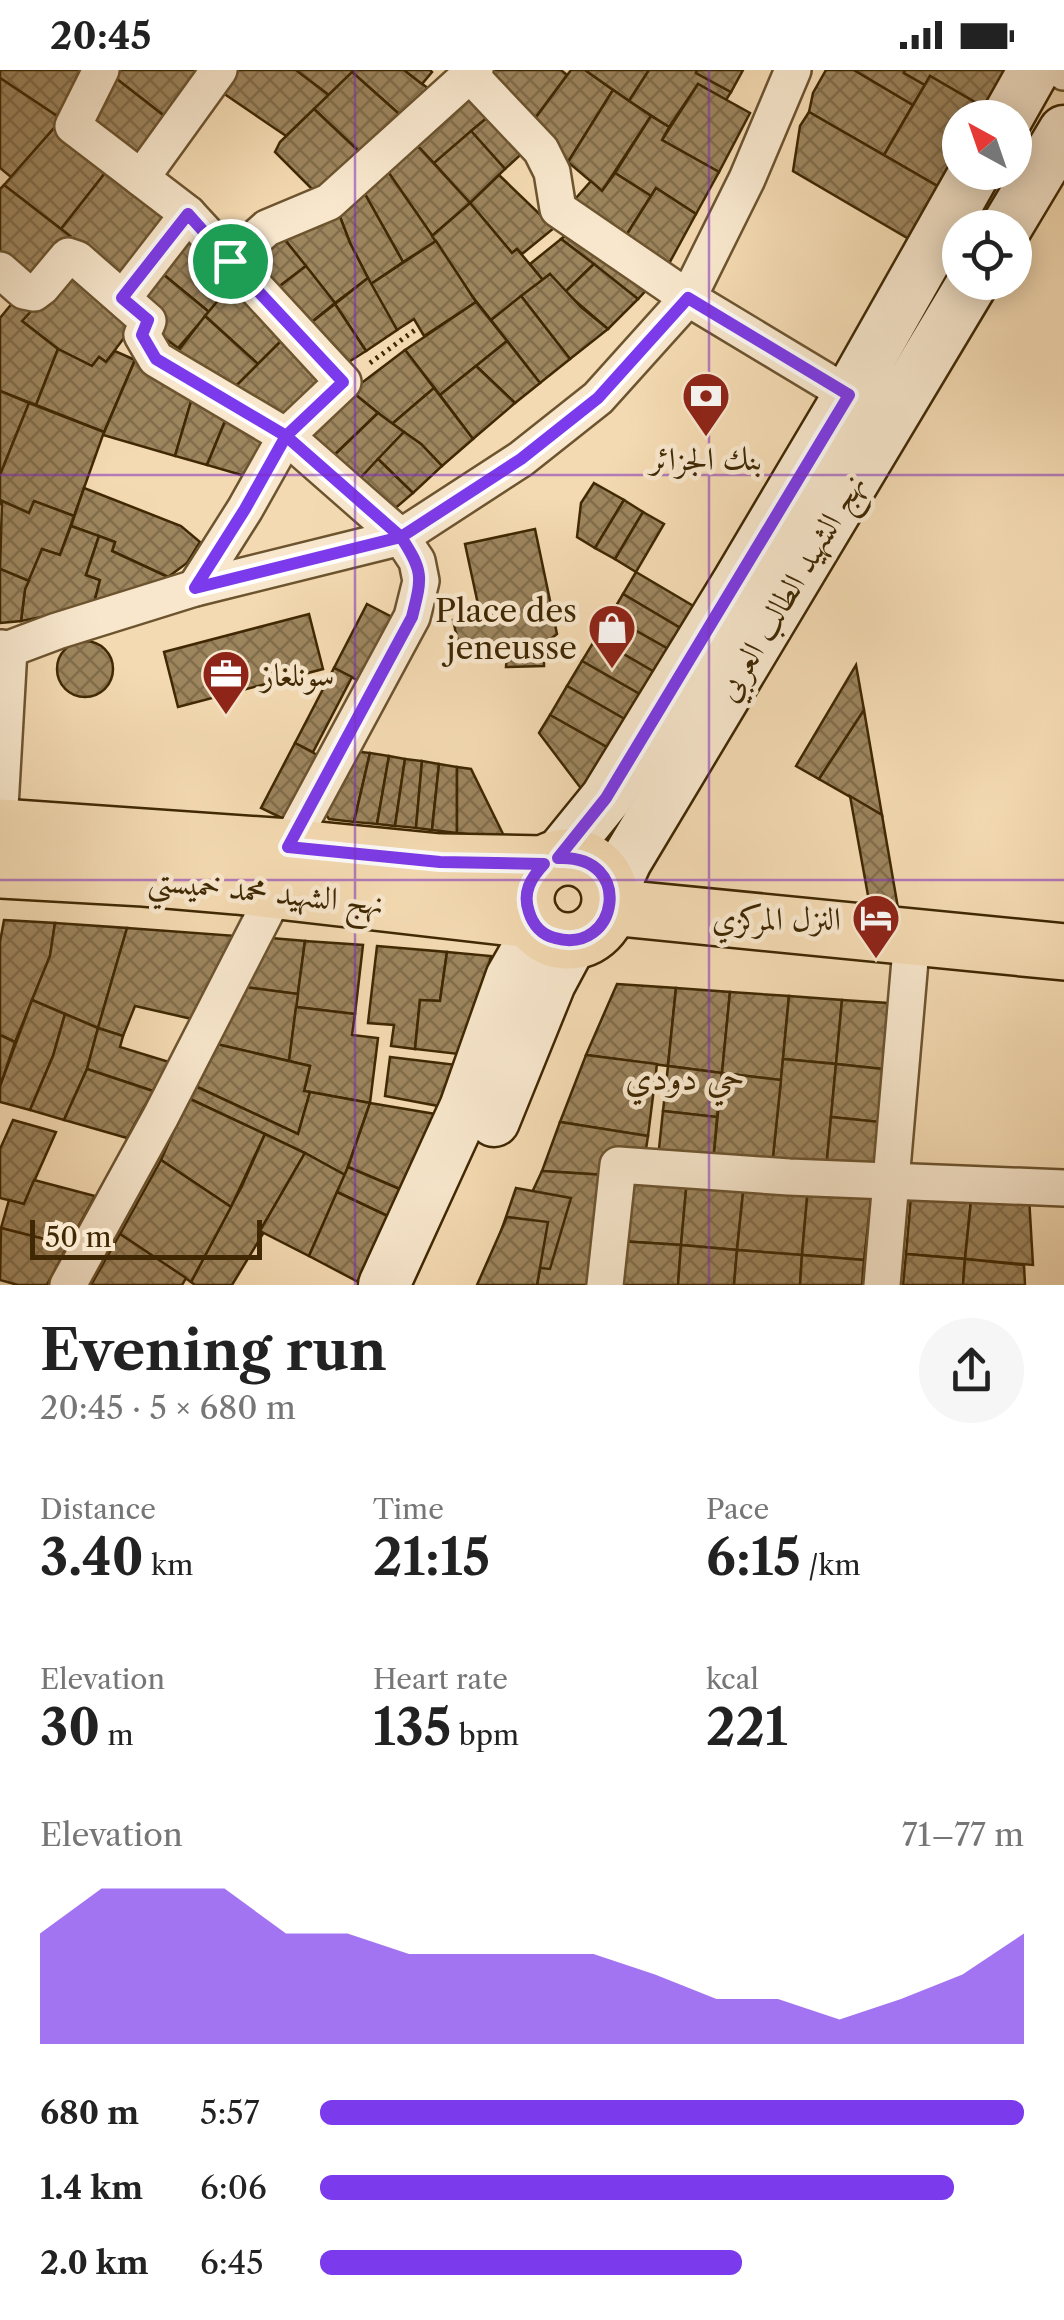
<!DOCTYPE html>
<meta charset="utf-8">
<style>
:root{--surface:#fff;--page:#f6f6f6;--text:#222;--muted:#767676;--accent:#7c3aed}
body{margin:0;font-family:"Libre Caslon Text",Amiri,serif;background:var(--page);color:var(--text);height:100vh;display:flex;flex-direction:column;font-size:38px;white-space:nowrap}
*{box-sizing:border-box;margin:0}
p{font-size:32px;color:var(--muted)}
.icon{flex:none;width:55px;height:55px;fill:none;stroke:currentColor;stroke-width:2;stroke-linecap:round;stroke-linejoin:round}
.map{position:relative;height:1215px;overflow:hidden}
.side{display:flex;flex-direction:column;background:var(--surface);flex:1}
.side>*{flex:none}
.needle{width:65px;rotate:320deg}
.fabs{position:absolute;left:942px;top:30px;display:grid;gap:20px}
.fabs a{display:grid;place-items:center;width:90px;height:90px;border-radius:50%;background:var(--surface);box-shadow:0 5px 25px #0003;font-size:50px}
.scale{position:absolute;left:30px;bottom:25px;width:232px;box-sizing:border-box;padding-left:10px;border:5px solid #3f2803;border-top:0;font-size:28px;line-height:35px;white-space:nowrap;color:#3f2803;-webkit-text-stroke:8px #f8e7cd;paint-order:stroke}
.pin{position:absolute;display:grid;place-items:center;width:85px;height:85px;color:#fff;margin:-42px;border:5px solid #fff;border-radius:50%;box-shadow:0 2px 10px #0007}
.round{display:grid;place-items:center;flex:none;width:105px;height:105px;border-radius:52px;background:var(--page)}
.head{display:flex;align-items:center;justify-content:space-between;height:170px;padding:0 40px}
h1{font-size:55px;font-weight:700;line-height:75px}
.metrics{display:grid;grid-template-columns:repeat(3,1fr);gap:15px;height:170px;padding:10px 40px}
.metrics div{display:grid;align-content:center}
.metrics b{font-size:50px;font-weight:700}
.metrics small{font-size:28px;font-weight:400}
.metrics p{font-size:28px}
.chart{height:280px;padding:20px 40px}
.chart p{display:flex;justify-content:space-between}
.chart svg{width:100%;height:180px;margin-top:10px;fill:var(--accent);opacity:.7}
ul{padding:0 40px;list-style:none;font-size:32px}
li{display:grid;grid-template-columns:160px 120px 1fr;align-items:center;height:75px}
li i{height:25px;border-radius:12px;background:var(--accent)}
.status{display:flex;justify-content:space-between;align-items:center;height:70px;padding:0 50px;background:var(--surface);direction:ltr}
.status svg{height:28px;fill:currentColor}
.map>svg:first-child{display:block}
.building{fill:url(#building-cross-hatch);stroke:#3f2803;stroke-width:2.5}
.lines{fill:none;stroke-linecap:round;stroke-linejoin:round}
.street-casing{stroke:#6c542f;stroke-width:40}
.secondary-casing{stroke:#3f2803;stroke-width:55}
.primary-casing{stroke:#3f2803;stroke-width:60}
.path{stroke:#3f2803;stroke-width:5;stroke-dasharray:2.5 5;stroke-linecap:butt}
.street{stroke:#f8e7cd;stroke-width:35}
.secondary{stroke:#f8e7cd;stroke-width:50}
.primary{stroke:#f4dab2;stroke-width:55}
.route-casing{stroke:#fff;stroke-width:20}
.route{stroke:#7c3aed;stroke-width:12}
.grid{fill:none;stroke:#7b2cbf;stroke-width:2.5;stroke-opacity:0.55}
.labels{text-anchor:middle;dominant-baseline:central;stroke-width:9;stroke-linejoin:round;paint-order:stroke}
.poi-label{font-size:32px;fill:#3f2803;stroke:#f8e7cd;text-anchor:end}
.street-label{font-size:32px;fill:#3f2803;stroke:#f8e7cd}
.neighbourhood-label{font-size:35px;fill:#3f2803;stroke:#f8e7cd}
</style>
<div class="status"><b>20:45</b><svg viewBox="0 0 49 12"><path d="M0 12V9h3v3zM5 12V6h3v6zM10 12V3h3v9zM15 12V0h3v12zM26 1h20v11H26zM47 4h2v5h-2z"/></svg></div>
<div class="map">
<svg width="1064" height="1215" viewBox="0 0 1064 1215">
<defs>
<pattern id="building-cross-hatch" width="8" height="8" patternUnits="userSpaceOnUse" patternTransform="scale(2.5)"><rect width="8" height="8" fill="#9d855e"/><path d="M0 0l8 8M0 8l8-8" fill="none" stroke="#816d4b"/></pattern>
</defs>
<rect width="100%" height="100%" fill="#f4dab2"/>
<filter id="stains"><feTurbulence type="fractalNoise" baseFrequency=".002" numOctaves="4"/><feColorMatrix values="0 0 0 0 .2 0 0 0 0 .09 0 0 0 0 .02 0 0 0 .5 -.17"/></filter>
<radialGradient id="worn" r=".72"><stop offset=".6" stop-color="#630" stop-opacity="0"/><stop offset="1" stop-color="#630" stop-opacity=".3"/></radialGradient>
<g class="building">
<path d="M0 0H88L60 48 0 8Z"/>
<path d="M117 0H201L172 52 113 6Z"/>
<path d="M230 0H296L329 25 286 66 217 19Z"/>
<path d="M296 0H355L329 25Z"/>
<path d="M355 0H404L437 25 407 51 352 2Z"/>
<path d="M404 0H430L432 2 422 14Z"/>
<path d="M485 0H561L567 5 531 54Z"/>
<path d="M571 0H585L613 20 568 92 531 54Z"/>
<path d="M585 0H649L629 31Z"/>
<path d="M649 0H697L696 3 731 22 726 30 698 14 669 57 629 31Z"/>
<path d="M697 0H743L731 22 696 3Z"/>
<path d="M826 0H854L913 35 884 85 809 42 813 23Z"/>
<path d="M854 0H905L904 3 925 15 913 35Z"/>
<path d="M905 0H1007L985 38 930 6 925 15 904 3Z"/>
<path d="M352 2 407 51 366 88 314 39Z"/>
<path d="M113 6 172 52 135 92 84 49Z"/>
<path d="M930 6 985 38 979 48H960V81L939 117 884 85Z"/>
<path d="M0 8 60 48 55 57 11 107 0 98Z"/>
<path d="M698 14 750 43 719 102 662 70Z"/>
<path d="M472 19 494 42 434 93 413 71Z"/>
<path d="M613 20 651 46 602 121 568 92Z"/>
<path d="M314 39 366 88 318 125 275 82 280 72Z"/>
<path d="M494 42 529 77 505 99 471 61Z"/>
<path d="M809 42 939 117 909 169 793 101 800 56Z"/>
<path d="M651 46 669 57 662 70 719 102 696 144 656 118 651 126 615 103Z"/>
<path d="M55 57 109 98 61 159 4 115Z"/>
<path d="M471 61 505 99 470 133 434 93Z"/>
<path d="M413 71 470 133 432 166 384 96Z"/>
<path d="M384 96 436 171 403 192 361 117Z"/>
<path d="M109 98 163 139 167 157 121 214 66 171 70 166 61 159Z"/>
<path d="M615 103 651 126 622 172 569 136 591 111 602 121Z"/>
<path d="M499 105 554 158 522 184 517 179 512 183 470 133Z"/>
<path d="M4 115 70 166 31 216 0 192V119Z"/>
<path d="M361 117 403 192 371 214 350 173 337 139Z"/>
<path d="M656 118 696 144 665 201 622 172Z"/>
<path d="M470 133 512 183 517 179 543 210 491 250 468 221 432 166Z"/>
<path d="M337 139 350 173 368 208 335 233 281 165Z"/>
<path d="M572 160 653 213 638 229 561 169Z"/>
<path d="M186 164 232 214 209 242 158 200Z"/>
<path d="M281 165 306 196 272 222 245 189Z"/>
<path d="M561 169 594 194 565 222 550 204 543 210 530 194Z"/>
<path d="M436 171 476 232 424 266 414 249 397 260 371 214Z"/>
<path d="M68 194 138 249 106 292 99 287 92 296 58 279 22 251Z"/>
<path d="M594 194 638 229 608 259 565 222Z"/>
<path d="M306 196 335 233 303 259 272 222Z"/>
<path d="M158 200 209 242 178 278 151 258 134 230Z"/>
<path d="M550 204 581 237 608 259 570 289 521 226Z"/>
<path d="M368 208 397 260 366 281 335 234Z"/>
<path d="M232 214 285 267 258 294 205 246Z"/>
<path d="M19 225 35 237 22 251 58 279 36 335 0 321V248Z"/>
<path d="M521 226 570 289 540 313 491 250Z"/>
<path d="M476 232 507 271 440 325 405 280Z"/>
<path d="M335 234 366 281 341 297 303 259Z"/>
<path d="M205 246 258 294 231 321 172 289Z"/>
<path d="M285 267 333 313 286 357 231 321Z"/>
<path d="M507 271 540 313 515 333 476 296Z"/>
<path d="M58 279 92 296 99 287 106 292 115 281 135 290 104 362 36 335Z"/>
<path d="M405 280 434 318 392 354 351 321Z"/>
<path d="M135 290 195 318 175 386 103 365Z"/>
<path d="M476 296 515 333 473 369 440 325Z"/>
<path d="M195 318 230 339 207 395 175 386Z"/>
<path d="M434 318 473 369 442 396 421 374 392 354Z"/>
<path d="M0 321 29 333 0 405Z"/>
<path d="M351 321 378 343 327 392 297 370Z"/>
<path d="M29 333 104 362 74 446 34 431 29 443 2 431 0 435V405Z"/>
<path d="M230 339 274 365 245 406 207 395Z"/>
<path d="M378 343 404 362 353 416 327 392Z"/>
<path d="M404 362 421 374 442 396 413 423 378 389Z"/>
<path d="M378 389 413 423 385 447 353 416Z"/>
<path d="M594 413 624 430 595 478 577 467 581 433Z"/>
<path d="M84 418 181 456 200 472 187 493 168 507 112 481 115 472 71 456Z"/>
<path d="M624 430 643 442 615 489 595 478Z"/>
<path d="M2 431 29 443 34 431 74 446 60 485 42 479 29 511 0 499Z"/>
<path d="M643 442 664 454 636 502 615 489Z"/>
<path d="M71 456 99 466 86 505 100 510 93 537 21 551 25 519 42 479 60 485Z"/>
<path d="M535 459 557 564 544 574V596L506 597 507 582 461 585 453 550 479 539 465 474Z"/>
<path d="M99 466 115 472 112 481 168 507 139 528 93 537 100 510 86 505Z"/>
<path d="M0 499 29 511 25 519 21 551 0 553Z"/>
<path d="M636 502 695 537 682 559 623 524Z"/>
<path d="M623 524 682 559 670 580 610 546Z"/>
<path d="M367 534 394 548 361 612 334 598Z"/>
<path d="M309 544 323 599 178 637 164 582Z"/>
<path d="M610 546 670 580 656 603 596 568Z"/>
<path d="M596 568 656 603 643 626 582 591Z"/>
<circle cx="85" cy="599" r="28"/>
<path d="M582 591 643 626 628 651 567 616Z"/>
<path d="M856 595 864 640 819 709 796 696Z"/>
<path d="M334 598 352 607 313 682 295 673Z"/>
<path d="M567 616 628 651 612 680 550 645Z"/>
<path d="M864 640 882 745 819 709Z"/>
<path d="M550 645 612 680 586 725 539 663Z"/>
<path d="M295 673 321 687 288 751 261 738Z"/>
<path d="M353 681 370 683 354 752 329 749 322 739Z"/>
<path d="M370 683 389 686 377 754 354 752Z"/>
<path d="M389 686 405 689 395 756 377 754Z"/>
<path d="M405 689 422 691 416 758 395 756Z"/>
<path d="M422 691 439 694 432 760 416 758Z"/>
<path d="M439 694 457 697V763L432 760Z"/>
<path d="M457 697 471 699 505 768 457 763Z"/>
<path d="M850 726 882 745 898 838 886 840 869 831Z"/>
<path d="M4 850 55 853 50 886 15 972 0 965V872Z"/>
<path d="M55 853 127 858 98 958 32 930 50 886Z"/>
<path d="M127 858 237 866 192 949 135 936 123 966 98 958Z"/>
<path d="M271 868 305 871 298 924 244 917Z"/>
<path d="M305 871 363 875 355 944 296 937Z"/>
<path d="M377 876 447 882 440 931 420 930 415 979 391 976 394 955 368 953Z"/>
<path d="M447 882 491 886 467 985 415 979 420 930 440 931Z"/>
<path d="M617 914 676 918 668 996 586 985Z"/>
<path d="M244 917 298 924 289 991 212 973Z"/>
<path d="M676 918 730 922 722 1003 668 996Z"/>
<path d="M730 922 789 926 781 1010 722 1003Z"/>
<path d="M789 926 842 930 836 994 783 989Z"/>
<path d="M32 930 65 944 53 986 30 1040 0 1032V1016Z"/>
<path d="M842 930 888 933 883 999 836 994Z"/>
<path d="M296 937 355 944 352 965 378 968 370 1033 304 1021 310 996 289 991Z"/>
<path d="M65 944 98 958 87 999 64 1050 30 1040 53 986Z"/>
<path d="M98 958 123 966 120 977 169 992 153 1021 87 999Z"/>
<path d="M0 965 15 972 0 1016Z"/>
<path d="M212 973 310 996 304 1021 310 1022 298 1064 193 1015Z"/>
<path d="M586 985 657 994 648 1066 560 1052Z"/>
<path d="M390 987 465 996 454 1039 385 1026Z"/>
<path d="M783 989 836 994 826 1100 772 1096Z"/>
<path d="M836 994 883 999 880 1052 831 1047Z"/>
<path d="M668 996 722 1003 717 1047 663 1041Z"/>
<path d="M87 999 153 1021 127 1068 64 1050Z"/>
<path d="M722 1003 781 1010 772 1096 713 1092Z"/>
<path d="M193 1015 298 1064 310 1022 370 1033 345 1105 305 1083 188 1028Z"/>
<path d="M188 1028 265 1064 231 1137 161 1090Z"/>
<path d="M370 1033 453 1047 409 1123 348 1097Z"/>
<path d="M663 1041 717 1047 713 1092 658 1088Z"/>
<path d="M831 1047 880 1052 876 1104 826 1100Z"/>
<path d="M13 1050 56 1062 24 1134 0 1128V1079Z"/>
<path d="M560 1052 648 1066 645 1086 605 1105 542 1101Z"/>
<path d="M265 1064 305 1083 260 1161 264 1162 232 1215H195L191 1212 242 1116Z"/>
<path d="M305 1083 345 1105 309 1186 260 1161Z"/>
<path d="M161 1090 231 1137 191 1212 120 1164Z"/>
<path d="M348 1097 409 1123 396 1150 337 1122Z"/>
<path d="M542 1101 605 1105 590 1215H537L548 1152 520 1148Z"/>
<path d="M625 1106 687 1109 681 1175 619 1171Z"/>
<path d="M687 1109 744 1113 737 1180 681 1175Z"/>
<path d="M34 1110 95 1126 68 1175 1 1158 9 1130 24 1134Z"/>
<path d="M744 1113 808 1117 802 1185 737 1180Z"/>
<path d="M912 1115 972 1121 965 1189 906 1184Z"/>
<path d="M808 1117 872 1121 864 1190 802 1185Z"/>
<path d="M516 1118 571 1128 550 1199 490 1193Z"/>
<path d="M972 1121 1029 1127 1033 1195 965 1189Z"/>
<path d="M337 1122 396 1150 364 1215 309 1186Z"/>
<path d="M507 1147 548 1152 537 1215H477Z"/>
<path d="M1 1158 68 1175 47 1215H18L0 1210Z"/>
<path d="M120 1164 186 1208 182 1215H91Z"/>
<path d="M619 1171 681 1175 678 1215H615Z"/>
<path d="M681 1175 737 1180 734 1215H678Z"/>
<path d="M737 1180 802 1185 800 1215H734Z"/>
<path d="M906 1184 965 1189 963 1215H903Z"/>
<path d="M802 1185 864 1190 862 1215H800Z"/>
<path d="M965 1189 1024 1195 1025 1215H963Z"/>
</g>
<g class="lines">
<g class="street-casing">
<g id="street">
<path d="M101 0 73 56 188 144 343 312 286 366 245 439 195 518"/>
<path d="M1062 0 1064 2"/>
<path d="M471 6 541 80 552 102 558 139 688 228 849 325"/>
<path d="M141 108 219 0"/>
<path d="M230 191 267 158 329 132 475 0"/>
<path d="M0 200 24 221 34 223 42 217 68 186 77 189 148 251 142 265 156 289 286 366 401 467 417 491 421 511 412 547 288 777"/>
<path d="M123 228 188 144"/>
<path d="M0 578 9 579 57 561 195 518 401 467 521 389 598 328 688 228 747 109 793 0"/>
<path d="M0 737 9 579"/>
<path d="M68 1215 161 1046 277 820"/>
<path d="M605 1215 618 1095 789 1107 1064 1118"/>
<path d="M882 1215 912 867"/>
</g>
</g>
<g class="secondary-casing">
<g id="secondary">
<path d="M1007 48 1034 0"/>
<path d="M1006 158 1064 61"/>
<path d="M558 787 606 728 738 512 849 325 975 102"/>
<path d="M611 824 626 791 973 212"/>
<path d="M494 1051 550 913 573 870"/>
<path d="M384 1215 465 1038 511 908 539 859"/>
</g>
</g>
<g class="primary-casing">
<g id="primary">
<path d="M0 757 288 777 440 792 544 794"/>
<circle cx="568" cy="829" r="42"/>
<path d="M0 800 144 808 237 816 532 850"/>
<path d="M610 837 1064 882"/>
</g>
</g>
<path class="path" d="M370 293 415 260"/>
<use href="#street" class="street"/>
<use href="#secondary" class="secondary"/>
<use href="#primary" class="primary"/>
</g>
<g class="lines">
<g class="route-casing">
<path id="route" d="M230 191 343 312 286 366 245 439 195 518 401 467C424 502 422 507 412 547L288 777 440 792 544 794C531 808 522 822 529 842 533 855 542 865 555 868 618 886 636 784 558 788L606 728 849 325 688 228 598 328 521 389 401 467 286 366 156 289 142 265 148 250 122 228 188 144 230 191"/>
</g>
<use href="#route" class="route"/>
</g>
<path class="grid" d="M355 0V1215M709 0V1215M0 405H1064M0 810H1064"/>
<defs>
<g id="bank-pin" transform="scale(2.5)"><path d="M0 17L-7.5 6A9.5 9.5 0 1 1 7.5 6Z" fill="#8f2418" stroke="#f8e7cd"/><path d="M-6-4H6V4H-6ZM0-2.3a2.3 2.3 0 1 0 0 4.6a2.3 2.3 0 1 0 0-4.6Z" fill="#fff"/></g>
<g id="shop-pin" transform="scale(2.5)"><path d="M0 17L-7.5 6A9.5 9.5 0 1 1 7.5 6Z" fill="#8f2418" stroke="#f8e7cd"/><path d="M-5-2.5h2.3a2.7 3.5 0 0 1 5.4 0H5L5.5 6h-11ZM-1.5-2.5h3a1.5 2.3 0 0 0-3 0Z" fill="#fff"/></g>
<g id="office-pin" transform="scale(2.5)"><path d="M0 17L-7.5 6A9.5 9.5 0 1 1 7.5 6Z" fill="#8f2418" stroke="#f8e7cd"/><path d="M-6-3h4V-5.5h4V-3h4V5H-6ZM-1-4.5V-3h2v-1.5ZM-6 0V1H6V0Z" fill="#fff"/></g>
<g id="hotel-pin" transform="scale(2.5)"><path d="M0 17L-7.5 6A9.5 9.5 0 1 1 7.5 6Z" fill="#8f2418" stroke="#f8e7cd"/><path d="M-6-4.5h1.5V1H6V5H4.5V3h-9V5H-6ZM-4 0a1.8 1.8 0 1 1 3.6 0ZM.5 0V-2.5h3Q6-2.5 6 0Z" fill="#fff"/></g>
</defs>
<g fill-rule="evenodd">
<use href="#bank-pin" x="706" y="326"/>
<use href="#shop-pin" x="612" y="558"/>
<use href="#office-pin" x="226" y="604"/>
<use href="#hotel-pin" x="876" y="848"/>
</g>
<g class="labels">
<g class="poi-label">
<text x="706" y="388" text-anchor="middle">بنك الجزائر</text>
<text x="577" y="540">Place des<tspan x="577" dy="37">jeneusse</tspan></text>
<text x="261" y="604" text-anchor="start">سونلغاز</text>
<text x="841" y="848">النزل المركزي</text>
</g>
<g class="street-label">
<text transform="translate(790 517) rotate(-59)">نهج الشهيد الطالب العربي</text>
<text transform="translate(266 821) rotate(6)">نهج الشهيد محمد خميستي</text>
</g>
<g class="neighbourhood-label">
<text x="685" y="1007">حي دودي</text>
</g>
</g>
<rect width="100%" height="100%" filter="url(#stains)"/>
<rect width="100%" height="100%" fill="url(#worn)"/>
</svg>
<div class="fabs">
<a><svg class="needle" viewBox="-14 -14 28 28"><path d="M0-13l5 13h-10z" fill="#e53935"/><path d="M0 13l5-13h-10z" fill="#767676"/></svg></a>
<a><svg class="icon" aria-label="locate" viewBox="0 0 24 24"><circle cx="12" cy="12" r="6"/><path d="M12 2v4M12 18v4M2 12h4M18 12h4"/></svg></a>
</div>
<div class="scale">50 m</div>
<div class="pin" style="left:230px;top:191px;background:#1e9e55"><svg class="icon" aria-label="arrive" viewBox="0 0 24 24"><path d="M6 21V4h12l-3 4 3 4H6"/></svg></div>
</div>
<section class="side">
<div class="head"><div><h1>Evening run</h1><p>20:45 · 5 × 680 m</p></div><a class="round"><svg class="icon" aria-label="share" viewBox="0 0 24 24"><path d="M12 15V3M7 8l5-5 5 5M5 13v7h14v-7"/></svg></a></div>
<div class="metrics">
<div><p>Distance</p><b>3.40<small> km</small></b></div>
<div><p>Time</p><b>21:15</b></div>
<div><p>Pace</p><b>6:15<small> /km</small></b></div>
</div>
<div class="metrics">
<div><p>Elevation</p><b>30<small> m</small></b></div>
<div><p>Heart rate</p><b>135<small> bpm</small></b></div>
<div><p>kcal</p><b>221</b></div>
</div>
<div class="chart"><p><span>Elevation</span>71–77 m</p>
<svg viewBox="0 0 160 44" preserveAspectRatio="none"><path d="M0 44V17L10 6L20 6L30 6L40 17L50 17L60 22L70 22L80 22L90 22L100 27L110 33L120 33L130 38L140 33L150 27L160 17V44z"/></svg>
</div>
<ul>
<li><b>680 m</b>5:57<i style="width:100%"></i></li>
<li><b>1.4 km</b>6:06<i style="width:90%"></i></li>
<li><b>2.0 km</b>6:45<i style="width:60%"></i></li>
</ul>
</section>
